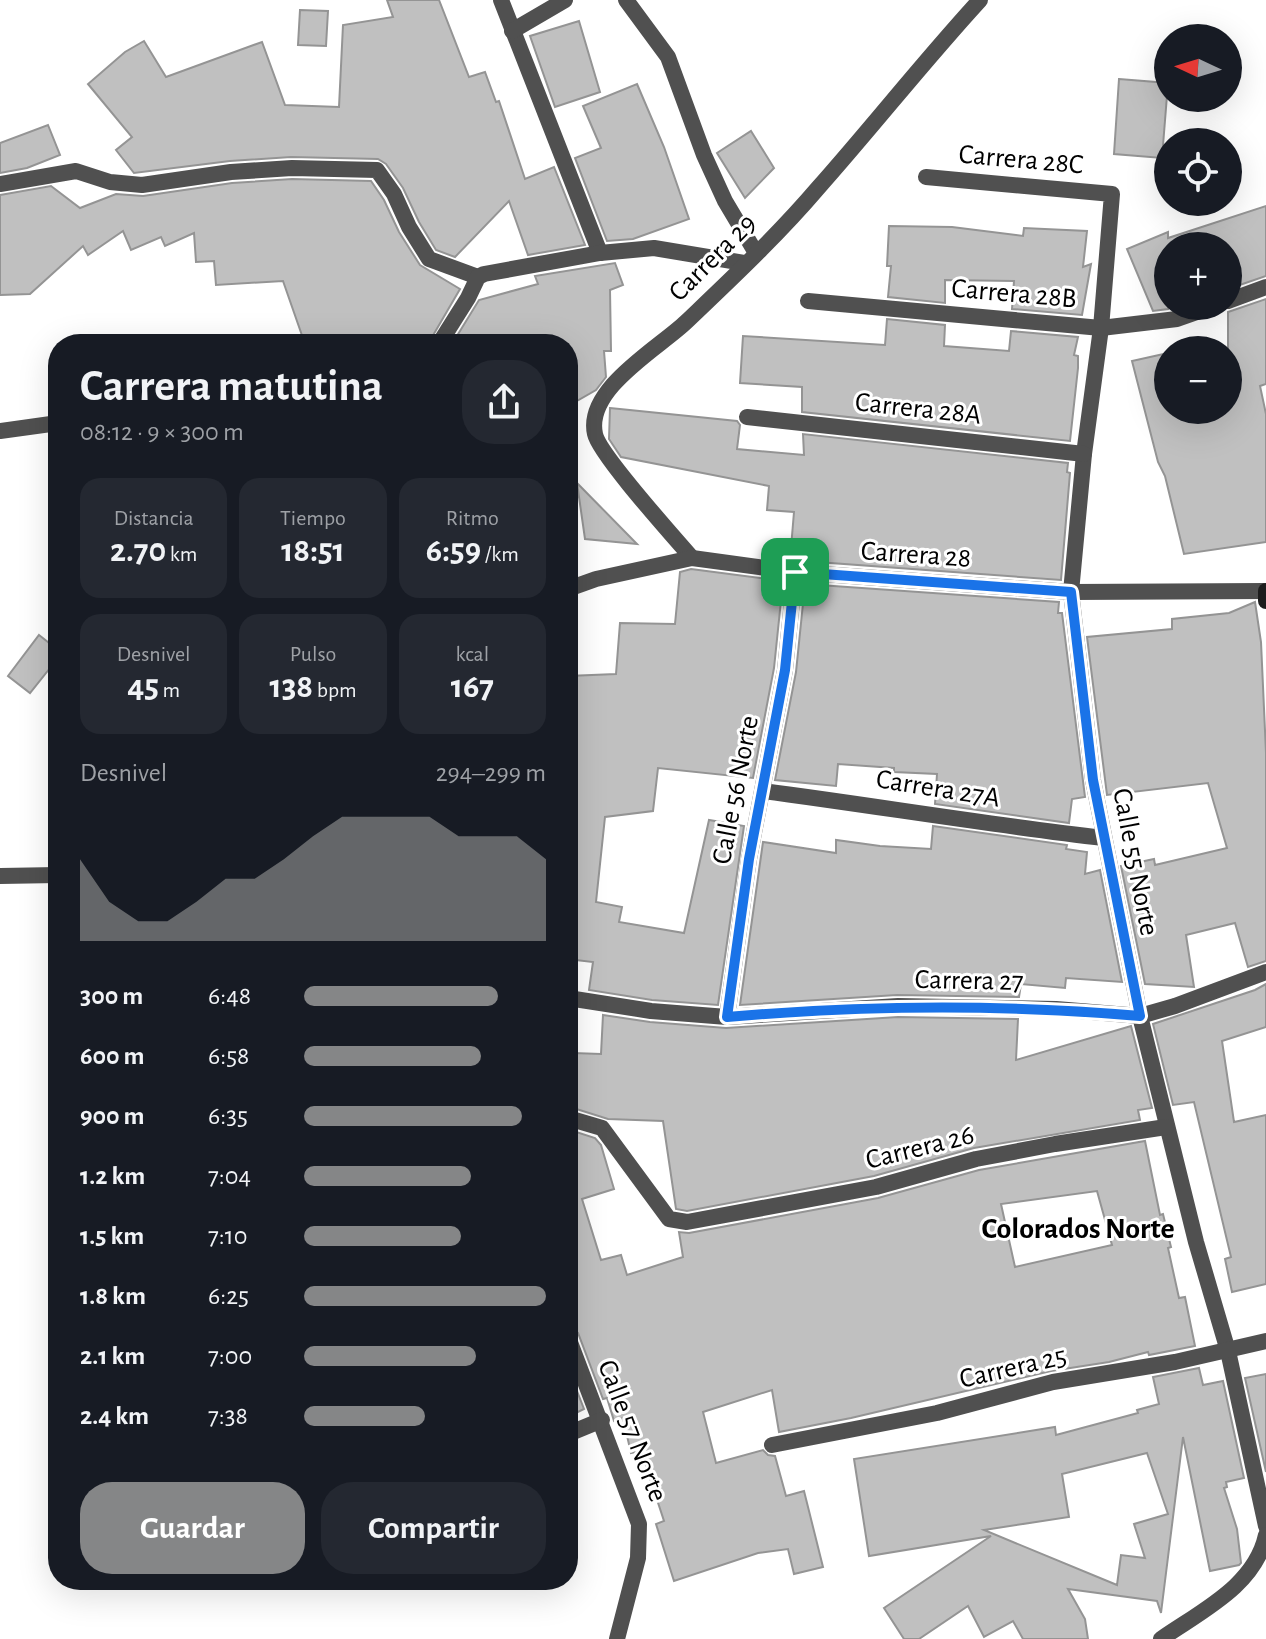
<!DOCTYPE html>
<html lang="es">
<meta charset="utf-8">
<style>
:root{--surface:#171b24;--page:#242831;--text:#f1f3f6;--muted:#9ea1a6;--accent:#858687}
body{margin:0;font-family:"Alegreya Sans",sans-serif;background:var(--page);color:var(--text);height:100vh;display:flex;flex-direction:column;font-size:30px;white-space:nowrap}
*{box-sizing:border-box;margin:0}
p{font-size:26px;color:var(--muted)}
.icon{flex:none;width:44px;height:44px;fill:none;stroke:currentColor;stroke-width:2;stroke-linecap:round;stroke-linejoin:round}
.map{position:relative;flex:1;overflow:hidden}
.drawer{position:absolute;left:48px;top:334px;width:530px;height:1256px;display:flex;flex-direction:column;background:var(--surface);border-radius:32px;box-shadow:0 8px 32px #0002}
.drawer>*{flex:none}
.needle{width:52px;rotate:274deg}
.fabs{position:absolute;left:1154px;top:24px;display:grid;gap:16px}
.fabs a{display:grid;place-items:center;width:88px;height:88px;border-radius:50%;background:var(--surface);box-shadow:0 8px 32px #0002;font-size:40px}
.pin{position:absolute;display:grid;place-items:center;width:68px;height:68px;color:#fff;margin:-34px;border-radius:16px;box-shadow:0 4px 12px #0006}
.round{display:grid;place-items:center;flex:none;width:84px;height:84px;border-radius:32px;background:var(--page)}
.overview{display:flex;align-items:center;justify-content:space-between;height:136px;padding:0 32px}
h1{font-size:44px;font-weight:700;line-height:60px}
.stats{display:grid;grid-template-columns:repeat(3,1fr);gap:12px;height:136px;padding:8px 32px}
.stats div{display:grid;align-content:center;border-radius:20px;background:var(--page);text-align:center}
.stats b{font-size:34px;font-weight:700}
.stats small{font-size:22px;font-weight:400}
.stats p{font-size:22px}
.chart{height:224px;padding:16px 32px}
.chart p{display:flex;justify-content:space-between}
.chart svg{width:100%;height:144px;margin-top:8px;fill:var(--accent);opacity:.7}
.primary-button{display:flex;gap:16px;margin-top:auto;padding:16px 32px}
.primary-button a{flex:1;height:92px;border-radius:32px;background:var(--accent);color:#fff;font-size:32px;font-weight:700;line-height:92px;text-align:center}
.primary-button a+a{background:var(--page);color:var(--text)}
ul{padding:0 32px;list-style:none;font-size:26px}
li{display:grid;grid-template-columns:128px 96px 1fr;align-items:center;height:60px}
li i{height:20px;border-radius:10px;background:var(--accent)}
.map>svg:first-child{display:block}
.building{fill:#c0c0c0;stroke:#949494;stroke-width:2;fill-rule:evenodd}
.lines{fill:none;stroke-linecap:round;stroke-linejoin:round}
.street{stroke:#505050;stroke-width:16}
.secondary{stroke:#1d1d1d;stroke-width:16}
.route-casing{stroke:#fff;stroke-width:16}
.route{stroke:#1a73e8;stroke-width:10}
.labels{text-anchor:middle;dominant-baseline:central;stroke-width:6;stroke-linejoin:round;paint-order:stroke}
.street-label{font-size:28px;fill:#000;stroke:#fff}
.neighbourhood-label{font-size:30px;font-weight:bold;fill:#000;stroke:#fff}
</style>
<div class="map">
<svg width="1266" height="1639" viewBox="0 0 1266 1639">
<rect width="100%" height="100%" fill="#fff"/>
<g class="building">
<path d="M387 0H439L469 77 485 72 496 102 499 101 525 179 554 167 585 245 528 255 509 201 455 257 436 250 419 222 403 188 386 164 378 159 291 157 230 161 134 173 116 150 132 137 88 84 125 52 144 41 166 77 262 42 285 105 339 107 343 25 393 17Z"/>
<path d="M300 10 328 11 326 46 298 45Z"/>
<path d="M579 21 600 92 555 107 530 36Z"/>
<path d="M1119 79 1168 83 1162 158 1114 154Z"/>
<path d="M637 84 664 147 689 219 633 239 607 241 575 158 601 148 583 106Z"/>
<path d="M48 125 60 155 27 168 0 173V143Z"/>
<path d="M751 131 774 168 745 198 717 153Z"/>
<path d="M292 179 371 181 384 200 399 232 420 265 460 289 428 344H305L283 281 216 285 214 261 196 262 194 233 165 246 161 237 131 250 123 231 88 255 83 246 30 294 0 295V195L51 186 80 208 116 194 143 196 232 183Z"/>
<path d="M1266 206V276L1228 289V246H1168V309L1153 311 1127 249 1168 232V238Z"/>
<path d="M889 226 952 227 1023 236 1024 228 1087 231 1083 267 1091 264 1082 315 1012 309 1014 281 945 280V303L888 297 891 266H887Z"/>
<path d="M615 263 623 285 610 290 611 351H604L606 377 596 390 568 406V344H452L479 300 538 284 535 276Z"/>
<path d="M1266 299V384L1260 386 1266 414V542L1184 554 1165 476 1158 462 1132 361 1168 353V410H1228V312Z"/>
<path d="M887 319 945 325 944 346 1009 351 1011 331 1078 337 1074 355 1078 356V368L1070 441 802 412V387L740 383 743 336 885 345Z"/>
<path d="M610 408 737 421 740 425 737 449 804 455 803 434 1068 463 1067 472 1070 473 1061 580 790 560 794 512 767 510 769 486 621 457 609 439Z"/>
<path d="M577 483 637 544 585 539Z"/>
<path d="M691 569 783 581 774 668 753 778 658 768 653 811 605 817 596 902 622 907 619 922 684 933 709 820 744 826 718 1005 652 1000 589 990 593 962 568 959V676L616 674 620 623 675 624 680 572Z"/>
<path d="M805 584 1059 602 1058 613H1062L1085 797 1072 799 1069 823 935 804 937 774 894 772V768L838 764 836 786 775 780 796 672Z"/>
<path d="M1255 602 1261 642 1266 753V961L1248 967 1235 923 1186 935 1194 987 1145 984 1121 866 1154 859 1155 865 1227 848 1208 783 1107 795 1087 637 1172 629V619L1229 613Z"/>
<path d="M39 635 58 650V658L30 693 8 676Z"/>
<path d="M933 826 1067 845 1066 849 1087 852 1085 874 1100 870 1122 982 1066 978 1065 988 1021 984 1019 997 897 995 740 1005 763 842 836 853V840L880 846 931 849Z"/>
<path d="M1266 984V1027L1222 1041 1234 1122 1266 1115V1284L1232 1292 1225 1259 1231 1257 1194 1102 1173 1105 1153 1024 1255 990Z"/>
<path d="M603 1015 650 1022 726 1028 898 1017 1018 1019 1016 1060 1131 1026 1152 1108 1138 1110 1140 1120 974 1148 874 1176 687 1211 676 1209 663 1121 608 1119 570 1107 573 1053 601 1054Z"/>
<path d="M570 1130 595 1138 601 1145 614 1189 582 1199 601 1260 621 1255 627 1275 683 1257 679 1232 689 1233 878 1198 979 1170 1145 1141 1160 1215 1163 1214 1171 1247 1168 1248 1179 1298 1185 1297 1195 1346 1149 1355 1148 1352 1109 1362 1051 1371 851 1418 779 1432 772 1390 703 1412 716 1463 763 1450 768 1455 775 1456 786 1496 804 1491 823 1567 794 1574 788 1549 758 1553 674 1581 656 1524 664 1521 641 1451 631 1453 623 1418 614 1421 607 1398 603 1399 578 1333 568 1326ZM1097 1191 1112 1245 1015 1267 1001 1204Z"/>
<path d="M568 1368 584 1409 568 1417Z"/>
<path d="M1199 1368 1203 1385 1223 1381 1244 1478 1226 1482 1227 1487 1224 1488 1237 1529 1241 1563 1239 1565 1210 1571 1183 1437 1161 1613 1157 1601 1068 1589 1085 1619 1088 1639H1023L1013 1621 984 1637 968 1606 919 1639H904L884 1608 991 1536 869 1556 854 1459 1055 1427 1056 1435 1138 1413 1137 1410 1159 1404 1153 1377ZM1147 1453 1168 1514 1134 1524 1145 1558 1121 1555 1117 1585 984 1530 1069 1517 1062 1474Z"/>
<path d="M1266 1374V1472L1245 1378Z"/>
</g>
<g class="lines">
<g class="street">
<path d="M501 0 600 253"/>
<path d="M626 0 668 57 704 155 725 201 756 253"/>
<path d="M512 31 565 0"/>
<path d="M926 177 1112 194 1101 328 1084 454 1071 592 1093 780 1140 1016 1196 1242 1228 1351 1266 1526"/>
<path d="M0 184 76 171 110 182 142 185 231 172 292 168 377 170 394 194 409 227 429 259 478 277"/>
<path d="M808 301 1101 328 1177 319 1214 306"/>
<path d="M1228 301 1266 287"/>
<path d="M439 344 468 298 478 277 484 274 600 253 654 248 744 263"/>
<path d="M747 417 1084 454"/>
<path d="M0 431 58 423"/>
<path d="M692 558C674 537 599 454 595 434 585 389 659 348 686 322 731 279 778 235 818 188 873 126 924 61 980 0"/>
<path d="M568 589 596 579 692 558 795 572 1071 592 1266 591"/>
<path d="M763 791C877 806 990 825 1104 838"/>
<path d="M0 876 58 875"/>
<path d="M568 998 651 1011 727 1017 898 1006 1056 1009 1140 1016 1175 1006 1266 972"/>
<path d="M727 1017 749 859 785 670 795 572"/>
<path d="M568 1118 602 1128 669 1219 687 1222 876 1187 976 1159 1055 1144 1166 1127"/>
<path d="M568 1337 639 1524 638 1558 617 1639"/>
<path d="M568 1434 602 1420"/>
<path d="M772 1445 937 1413 1053 1382 1175 1362 1266 1341"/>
<path d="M1161 1639C1201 1611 1255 1586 1266 1535"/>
</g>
<path class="secondary" d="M1266 591V601"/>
</g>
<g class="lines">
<g class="route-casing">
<path id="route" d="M795 572 1071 592 1093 780 1140 1016C1002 1004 865 1005 727 1017L749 859 785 670Z"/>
</g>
<use href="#route" class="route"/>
</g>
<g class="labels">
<g class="street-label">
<text transform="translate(1021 160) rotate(5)">Carrera 28C</text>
<text transform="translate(713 258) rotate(-45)">Carrera 29</text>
<text transform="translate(1014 294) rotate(5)">Carrera 28B</text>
<text transform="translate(918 409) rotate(6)">Carrera 28A</text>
<text transform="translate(916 555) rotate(4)">Carrera 28</text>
<text transform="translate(938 789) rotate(9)">Carrera 27A</text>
<text transform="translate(736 790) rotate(-79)">Calle 56 Norte</text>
<text transform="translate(1135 862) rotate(79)">Calle 55 Norte</text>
<text transform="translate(969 981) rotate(1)">Carrera 27</text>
<text transform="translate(920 1148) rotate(-14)">Carrera 26</text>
<text transform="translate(1013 1368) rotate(-13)">Carrera 25</text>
<text transform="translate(632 1431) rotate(69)">Calle 57 Norte</text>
</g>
<g class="neighbourhood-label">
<text x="1078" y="1229">Colorados Norte</text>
</g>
</g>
</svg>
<div class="fabs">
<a><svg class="needle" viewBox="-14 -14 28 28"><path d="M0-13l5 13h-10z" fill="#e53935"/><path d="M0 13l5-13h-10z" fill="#9ea1a6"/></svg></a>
<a><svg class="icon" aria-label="locate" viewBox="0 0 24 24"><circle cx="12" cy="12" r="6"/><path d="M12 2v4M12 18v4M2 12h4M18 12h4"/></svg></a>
<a>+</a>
<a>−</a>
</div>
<div class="pin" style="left:795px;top:572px;background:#1e9e55"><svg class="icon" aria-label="arrive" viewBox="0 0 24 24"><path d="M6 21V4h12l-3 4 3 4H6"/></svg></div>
<section class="drawer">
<div class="overview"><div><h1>Carrera matutina</h1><p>08:12 · 9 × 300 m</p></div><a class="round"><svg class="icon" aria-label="share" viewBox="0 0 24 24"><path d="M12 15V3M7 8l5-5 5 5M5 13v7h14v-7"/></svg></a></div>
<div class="stats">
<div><p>Distancia</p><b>2.70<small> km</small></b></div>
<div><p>Tiempo</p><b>18:51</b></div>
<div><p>Ritmo</p><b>6:59<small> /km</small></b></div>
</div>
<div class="stats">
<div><p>Desnivel</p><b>45<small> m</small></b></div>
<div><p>Pulso</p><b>138<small> bpm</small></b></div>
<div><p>kcal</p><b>167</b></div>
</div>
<div class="chart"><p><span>Desnivel</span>294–299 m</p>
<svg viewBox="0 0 160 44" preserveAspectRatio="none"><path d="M0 44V19L10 32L20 38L30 38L40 32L50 25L60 25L70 19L80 12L90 6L100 6L110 6L120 6L130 12L140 12L150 12L160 19V44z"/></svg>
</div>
<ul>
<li><b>300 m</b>6:48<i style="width:80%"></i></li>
<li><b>600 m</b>6:58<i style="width:73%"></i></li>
<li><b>900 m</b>6:35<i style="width:90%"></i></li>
<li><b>1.2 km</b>7:04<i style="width:69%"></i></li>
<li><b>1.5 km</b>7:10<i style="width:65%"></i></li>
<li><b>1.8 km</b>6:25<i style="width:100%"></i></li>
<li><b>2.1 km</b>7:00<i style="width:71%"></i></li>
<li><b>2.4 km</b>7:38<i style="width:50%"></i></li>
</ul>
<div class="primary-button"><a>Guardar</a><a>Compartir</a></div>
</section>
</div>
